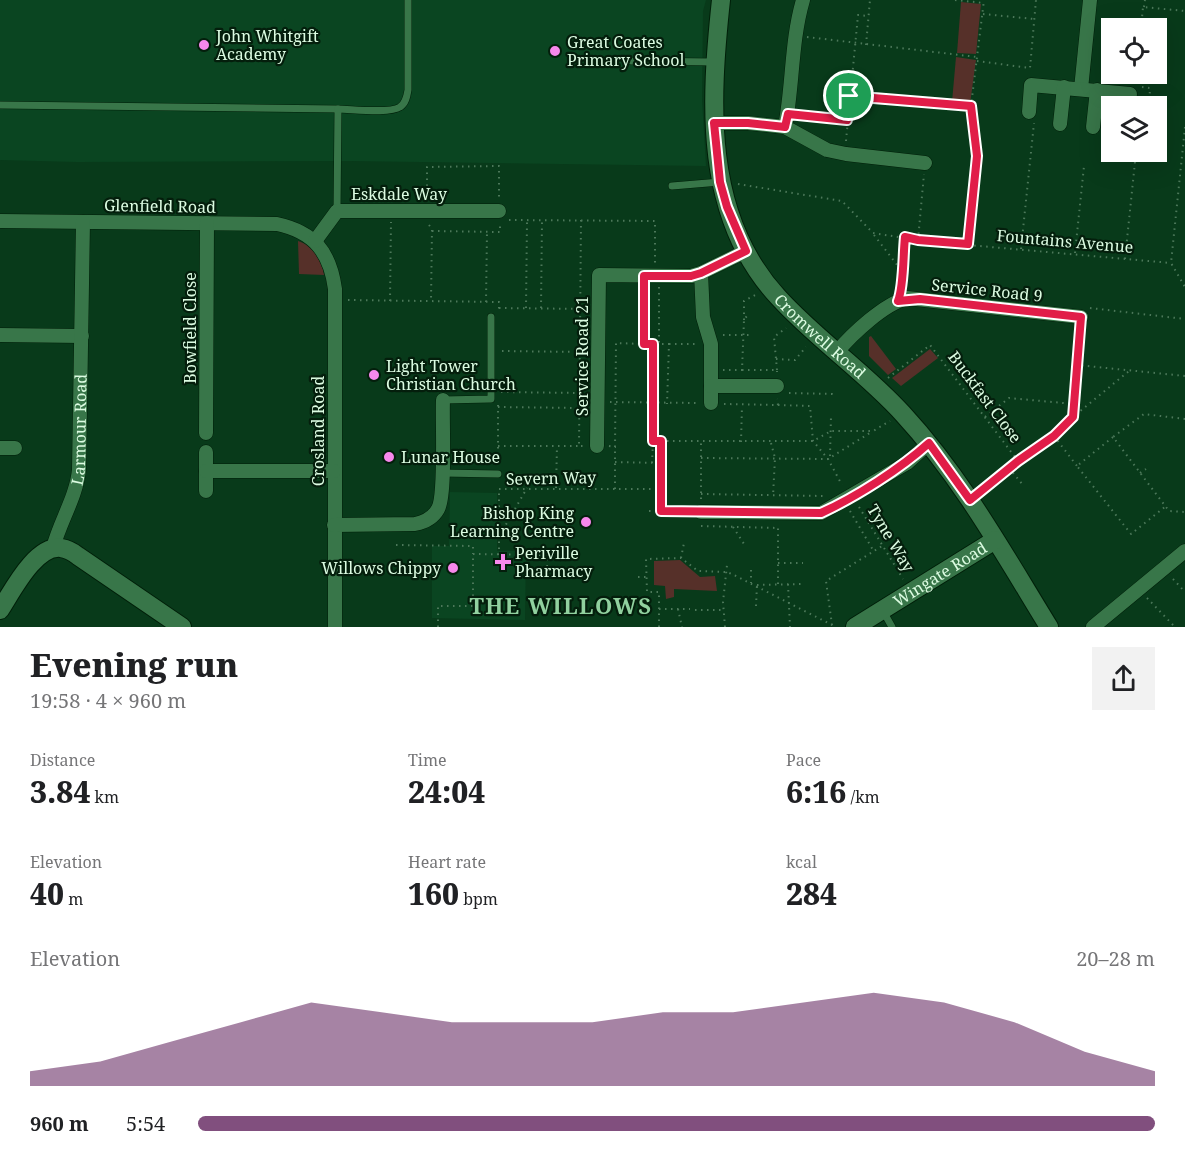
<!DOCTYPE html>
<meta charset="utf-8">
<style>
:root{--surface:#fff;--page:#f2f2f2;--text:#202124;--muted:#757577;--accent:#814f7e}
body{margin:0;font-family:"Noto Serif",serif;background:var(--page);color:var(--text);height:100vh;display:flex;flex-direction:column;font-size:22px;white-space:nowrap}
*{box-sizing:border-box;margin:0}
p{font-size:20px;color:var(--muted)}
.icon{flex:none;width:33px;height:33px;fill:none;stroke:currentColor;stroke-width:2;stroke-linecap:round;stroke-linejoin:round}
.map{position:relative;height:627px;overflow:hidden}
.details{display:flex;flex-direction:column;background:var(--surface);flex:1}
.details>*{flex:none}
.controls{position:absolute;left:1101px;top:18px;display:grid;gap:12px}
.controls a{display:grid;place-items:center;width:66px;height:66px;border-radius:0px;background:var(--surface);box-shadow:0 6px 24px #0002;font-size:30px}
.pin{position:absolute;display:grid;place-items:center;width:51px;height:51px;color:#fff;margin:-26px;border:3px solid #fff;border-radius:50%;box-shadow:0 2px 6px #0007}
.round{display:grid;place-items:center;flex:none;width:63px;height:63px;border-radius:0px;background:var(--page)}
.head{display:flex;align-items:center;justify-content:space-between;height:102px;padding:0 30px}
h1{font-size:33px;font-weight:800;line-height:45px}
.metrics{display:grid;grid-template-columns:repeat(3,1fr);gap:9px;height:102px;padding:6px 30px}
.metrics div{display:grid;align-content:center}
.metrics b{font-size:30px;font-weight:800}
.metrics small{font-size:16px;font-weight:400}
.metrics p{font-size:16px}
.chart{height:168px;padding:12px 30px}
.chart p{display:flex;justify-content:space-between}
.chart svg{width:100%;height:108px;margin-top:6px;fill:var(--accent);opacity:.7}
ul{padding:0 30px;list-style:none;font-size:20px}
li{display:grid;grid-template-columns:96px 72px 1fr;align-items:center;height:45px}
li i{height:15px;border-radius:8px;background:var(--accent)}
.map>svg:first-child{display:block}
.built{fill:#0a4521}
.green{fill:#563029}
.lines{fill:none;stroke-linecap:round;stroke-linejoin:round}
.lane-casing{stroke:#001f09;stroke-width:8}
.street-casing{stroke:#001f09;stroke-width:15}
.secondary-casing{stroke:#001f09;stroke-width:20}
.path{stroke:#4c785a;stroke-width:2;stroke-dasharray:1.5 4.5;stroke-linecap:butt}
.lane{stroke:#387649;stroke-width:7}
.street{stroke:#387649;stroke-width:14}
.secondary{stroke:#387649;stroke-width:18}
.route-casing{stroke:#fff;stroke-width:12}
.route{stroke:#e11d48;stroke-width:8}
.poi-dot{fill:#f788ec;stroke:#041e0c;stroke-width:2}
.labels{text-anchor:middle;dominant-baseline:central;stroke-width:4.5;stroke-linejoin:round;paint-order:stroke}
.poi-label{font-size:16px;fill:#dcfce2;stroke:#041e0c;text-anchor:start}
.street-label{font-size:16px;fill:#dcfce2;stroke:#041e0c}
.district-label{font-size:22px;font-weight:bold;letter-spacing:1.5px;fill:#91d19f;stroke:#041e0c}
</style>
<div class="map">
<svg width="1185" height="627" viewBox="0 0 1185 627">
<rect width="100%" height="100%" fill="#083a1a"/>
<g class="built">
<path d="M0 0H706L703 11 702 100 706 166 350 161 77 162 0 160Z"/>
<path d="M450 492 497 493V551H526L525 620 432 618V546H449Z"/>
</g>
<g class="green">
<path d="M961 2 981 4 976 54 957 53Z"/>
<path d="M956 57 976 60 970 104 952 102Z"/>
<path d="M298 241C312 245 322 261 324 275L299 274Z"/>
<path d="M871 336 896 369 888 375 869 356V337Z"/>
<path d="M930 349 938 358 901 386 892 378Z"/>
<path d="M680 560 700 577 715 576 717 591 674 589V597L666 599 665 586 654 585V561Z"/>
</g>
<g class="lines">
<g class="lane-casing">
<g id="lane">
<path d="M631 61 714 62"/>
<path d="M0 105 338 109 337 211"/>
<path d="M338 109C351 109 390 114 400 107 406 103 407 96 408 90V0"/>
<path d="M672 186 720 182"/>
<path d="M443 400 491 399V317"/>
<path d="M442 473 498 474"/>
<path d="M883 611 892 627"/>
</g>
</g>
<g class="street-casing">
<g id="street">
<path d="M1081 89 1090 0"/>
<path d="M1029 112 1031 85 1130 94 1128 106"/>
<path d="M714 123H748L785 127 827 150 846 154 925 163"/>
<path d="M1060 124 1064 87"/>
<path d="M785 127C793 85 791 41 803 0"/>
<path d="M1093 127 1097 90"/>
<path d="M0 221 277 224C314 232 330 252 335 289V627"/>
<path d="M315 241 337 211H499"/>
<path d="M701 273 703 317 711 344V403"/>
<path d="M0 335 82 336"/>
<path d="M837 352C852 334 884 304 907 298L1081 317"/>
<path d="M711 386H777"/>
<path d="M206 433 207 223"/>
<path d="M597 446 599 275 691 276 701 273 746 251"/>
<path d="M0 448H15"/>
<path d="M206 452V491"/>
<path d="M206 471H334"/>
<path d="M701 512 821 513 907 463 929 443"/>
<path d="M334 525 415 524C425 522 433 518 438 509 446 495 442 421 443 400"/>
<path id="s1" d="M53 548C60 521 76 498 79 470L83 222"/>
<path d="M1093 627 1185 551"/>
</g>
</g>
<g class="secondary-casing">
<g id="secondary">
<path id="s2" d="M721 0C710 102 703 216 778 297 816 339 865 372 903 414 962 478 1004 554 1049 627"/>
<path d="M0 610C12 592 35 545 61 548 67 549 73 552 78 556L182 627"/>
<path id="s3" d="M855 627 995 540"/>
</g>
</g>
<g class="path">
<path d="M955 0 984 3"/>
<path d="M1144 7 1145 0"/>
<path d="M983 14 1034 19"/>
<path d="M1141 28 1143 7 1185 11"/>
<path d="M807 37 977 57"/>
<path d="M866 45 870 0"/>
<path d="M977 61 1030 68 1036 0"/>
<path d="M1138 84 1139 74"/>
<path d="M1142 87 1150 88 1149 106"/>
<path d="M849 96 971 106"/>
<path d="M799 115 847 120"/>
<path d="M1185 127 1171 263 1185 287"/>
<path d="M846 141 858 15 868 16"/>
<path d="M738 184 842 201 873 233 923 241 1171 263"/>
<path d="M427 198V167L499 166V199"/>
<path d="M509 220 655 221V263"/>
<path d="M581 220 579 446H585"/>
<path d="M429 225 432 229 431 301"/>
<path d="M432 231 500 232V222"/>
<path d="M874 235 901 270"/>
<path d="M918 240 924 174"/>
<path d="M968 244 977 156 971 106 984 0"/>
<path d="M1021 249 1034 123"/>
<path d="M1075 253 1084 166"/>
<path d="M1125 259 1136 152"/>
<path d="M659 287V344H669L667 404"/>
<path d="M902 287 901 280 905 237"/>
<path d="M644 288 643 344H653V441H661V511"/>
<path d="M348 300 499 302V312"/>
<path d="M390 301 391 222"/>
<path d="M486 302 487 232"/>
<path d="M499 308 587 309"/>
<path d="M526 308 527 221"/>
<path d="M541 308 542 221"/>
<path d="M1090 308 1185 319"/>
<path d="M744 320V301L757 294"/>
<path d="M1080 328 1077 365 1185 376"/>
<path d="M723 335H752"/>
<path d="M669 344H699"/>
<path d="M502 351 580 352"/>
<path d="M776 359 795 360 806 347"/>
<path d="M723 370H742L744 320 749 313"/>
<path d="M742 370H777V372"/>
<path d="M777 370 774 337 786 328"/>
<path d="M888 378 930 345 1018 461"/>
<path d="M501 392 579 393"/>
<path d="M789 393 832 394V398"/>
<path d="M610 402 697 403"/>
<path d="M724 404 778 405 777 399"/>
<path d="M498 405V465"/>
<path d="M778 405 810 406 813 441 828 459 842 485"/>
<path d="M498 407 579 408"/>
<path d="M1073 416 1074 404"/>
<path d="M985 417 1009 398 1074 404 1077 365"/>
<path d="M1185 419 1144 414 1113 437 1169 511 1185 512"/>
<path d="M1054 436 1077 466"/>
<path d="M1113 437 1077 466 1131 534 1166 506"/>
<path d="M661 441H813L831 431H873L890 421"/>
<path d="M741 442 742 406"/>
<path d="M771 443 775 458 773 496"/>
<path d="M498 446H579"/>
<path d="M609 446 615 447 616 343 643 344"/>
<path d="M830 456 831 417"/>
<path d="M701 458 828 459 873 431"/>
<path d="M615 462 660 463"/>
<path d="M652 463 653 442"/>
<path d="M1009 468 1023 485"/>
<path d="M1140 473 1146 469"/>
<path d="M556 488 557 446"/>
<path d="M615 489V447"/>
<path d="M983 490 1018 461 1054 436 1073 417 1129 371"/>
<path d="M701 494 824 496"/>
<path d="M701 499V442"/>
<path d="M859 507 903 579"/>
<path d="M649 511 689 512"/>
<path d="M850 511 873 550"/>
<path d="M701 526 778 528"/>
<path d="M733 527 746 547"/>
<path d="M500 535 527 488"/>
<path d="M396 545 473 546V554"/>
<path d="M499 555V489H661"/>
<path d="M681 558 684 543"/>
<path d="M778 563H803"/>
<path d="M751 570V583"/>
<path d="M638 577H646"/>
<path d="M1173 579 1185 592"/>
<path d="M778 584V528"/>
<path d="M788 584 790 627"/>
<path d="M757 585 802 584"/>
<path d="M1147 598 1175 627"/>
<path d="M756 606 757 585"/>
<path d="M659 609H690"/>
<path d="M678 609 682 627"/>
<path d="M695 610H722"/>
<path d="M832 625 826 581 882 546"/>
<path d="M438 627V606H473V554L547 555V576"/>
<path d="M659 627V592H647L646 559 681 558 698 571 727 572 734 575 836 627"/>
<path d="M725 627 723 602 727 565"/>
</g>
<use href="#lane" class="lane"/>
<use href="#street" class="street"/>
<use href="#secondary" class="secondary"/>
</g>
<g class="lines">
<g class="route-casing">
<path id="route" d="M849 96 971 106 977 156 968 244 918 240 905 237C903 255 904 286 898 301L920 299 1081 317 1073 417 1054 436 1018 461 970 500 929 443C900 469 856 497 821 513L661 511V441H653V344H644V276H691L701 273 746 251 727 207 720 182 714 123H748L785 127 788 114 847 120Z"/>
</g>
<use href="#route" class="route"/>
</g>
<g class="poi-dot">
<circle cx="204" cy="45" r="6"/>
<circle cx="555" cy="51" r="6"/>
<circle cx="374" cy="375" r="6"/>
<circle cx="389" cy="457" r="6"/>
<circle cx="586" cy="522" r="6"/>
<path d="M500 553h6v6h6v6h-6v6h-6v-6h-6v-6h6z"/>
<circle cx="453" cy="568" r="6"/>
</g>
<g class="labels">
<g class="poi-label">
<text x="216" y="36">John Whitgift<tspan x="216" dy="18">Academy</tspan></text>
<text x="567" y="42">Great Coates<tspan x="567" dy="18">Primary School</tspan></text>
<text x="386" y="366">Light Tower<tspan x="386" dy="18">Christian Church</tspan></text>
<text x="401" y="457">Lunar House</text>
<text x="574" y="513" text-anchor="end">Bishop King<tspan x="574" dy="18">Learning Centre</tspan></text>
<text x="515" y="553">Periville<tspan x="515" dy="18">Pharmacy</tspan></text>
<text x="441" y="568" text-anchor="end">Willows Chippy</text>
</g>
<g class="street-label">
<text x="399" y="194">Eskdale Way</text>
<text transform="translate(160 206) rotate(1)">Glenfield Road</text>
<text transform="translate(1065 241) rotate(5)">Fountains Avenue</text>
<text transform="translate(987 290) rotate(6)">Service Road 9</text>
<text transform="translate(190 328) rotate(-90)">Bowfield Close</text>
<text stroke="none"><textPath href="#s2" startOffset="370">Cromwell Road</textPath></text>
<text transform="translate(582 356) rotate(-90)">Service Road 21</text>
<text transform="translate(985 397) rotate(53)">Buckfast Close</text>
<text stroke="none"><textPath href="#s1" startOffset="123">Larmour Road</textPath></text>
<text transform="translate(318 431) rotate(-90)">Crosland Road</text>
<text transform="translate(551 478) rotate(-1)">Severn Way</text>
<text transform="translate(891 538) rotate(59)">Tyne Way</text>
<text stroke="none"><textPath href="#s3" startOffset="100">Wingate Road</textPath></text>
</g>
<g class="district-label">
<text x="561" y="605">THE WILLOWS</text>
</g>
</g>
</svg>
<div class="controls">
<a><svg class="icon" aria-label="locate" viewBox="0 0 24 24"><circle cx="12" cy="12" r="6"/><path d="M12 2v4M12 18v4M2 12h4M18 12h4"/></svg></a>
<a><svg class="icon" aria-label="layers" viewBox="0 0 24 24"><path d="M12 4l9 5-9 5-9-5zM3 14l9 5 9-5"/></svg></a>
</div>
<div class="pin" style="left:849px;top:96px;background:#1e9e55"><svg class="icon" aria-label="arrive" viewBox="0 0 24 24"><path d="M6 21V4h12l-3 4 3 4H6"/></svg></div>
</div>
<section class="details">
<div class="head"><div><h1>Evening run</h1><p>19:58 · 4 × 960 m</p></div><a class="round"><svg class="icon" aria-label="share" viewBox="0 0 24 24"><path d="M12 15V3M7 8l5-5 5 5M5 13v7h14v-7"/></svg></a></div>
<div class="metrics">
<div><p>Distance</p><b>3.84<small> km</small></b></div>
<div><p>Time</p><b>24:04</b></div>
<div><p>Pace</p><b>6:16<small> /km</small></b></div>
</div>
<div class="metrics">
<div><p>Elevation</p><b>40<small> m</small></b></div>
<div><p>Heart rate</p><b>160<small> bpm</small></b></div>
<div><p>kcal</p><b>284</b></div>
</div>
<div class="chart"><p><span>Elevation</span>20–28 m</p>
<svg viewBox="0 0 160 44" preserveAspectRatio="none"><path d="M0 44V38L10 34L20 26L30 18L40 10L50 14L60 18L70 18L80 18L90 14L100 14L110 10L120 6L130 10L140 18L150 30L160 38V44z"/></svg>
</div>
<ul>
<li><b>960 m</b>5:54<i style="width:100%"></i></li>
</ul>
</section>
